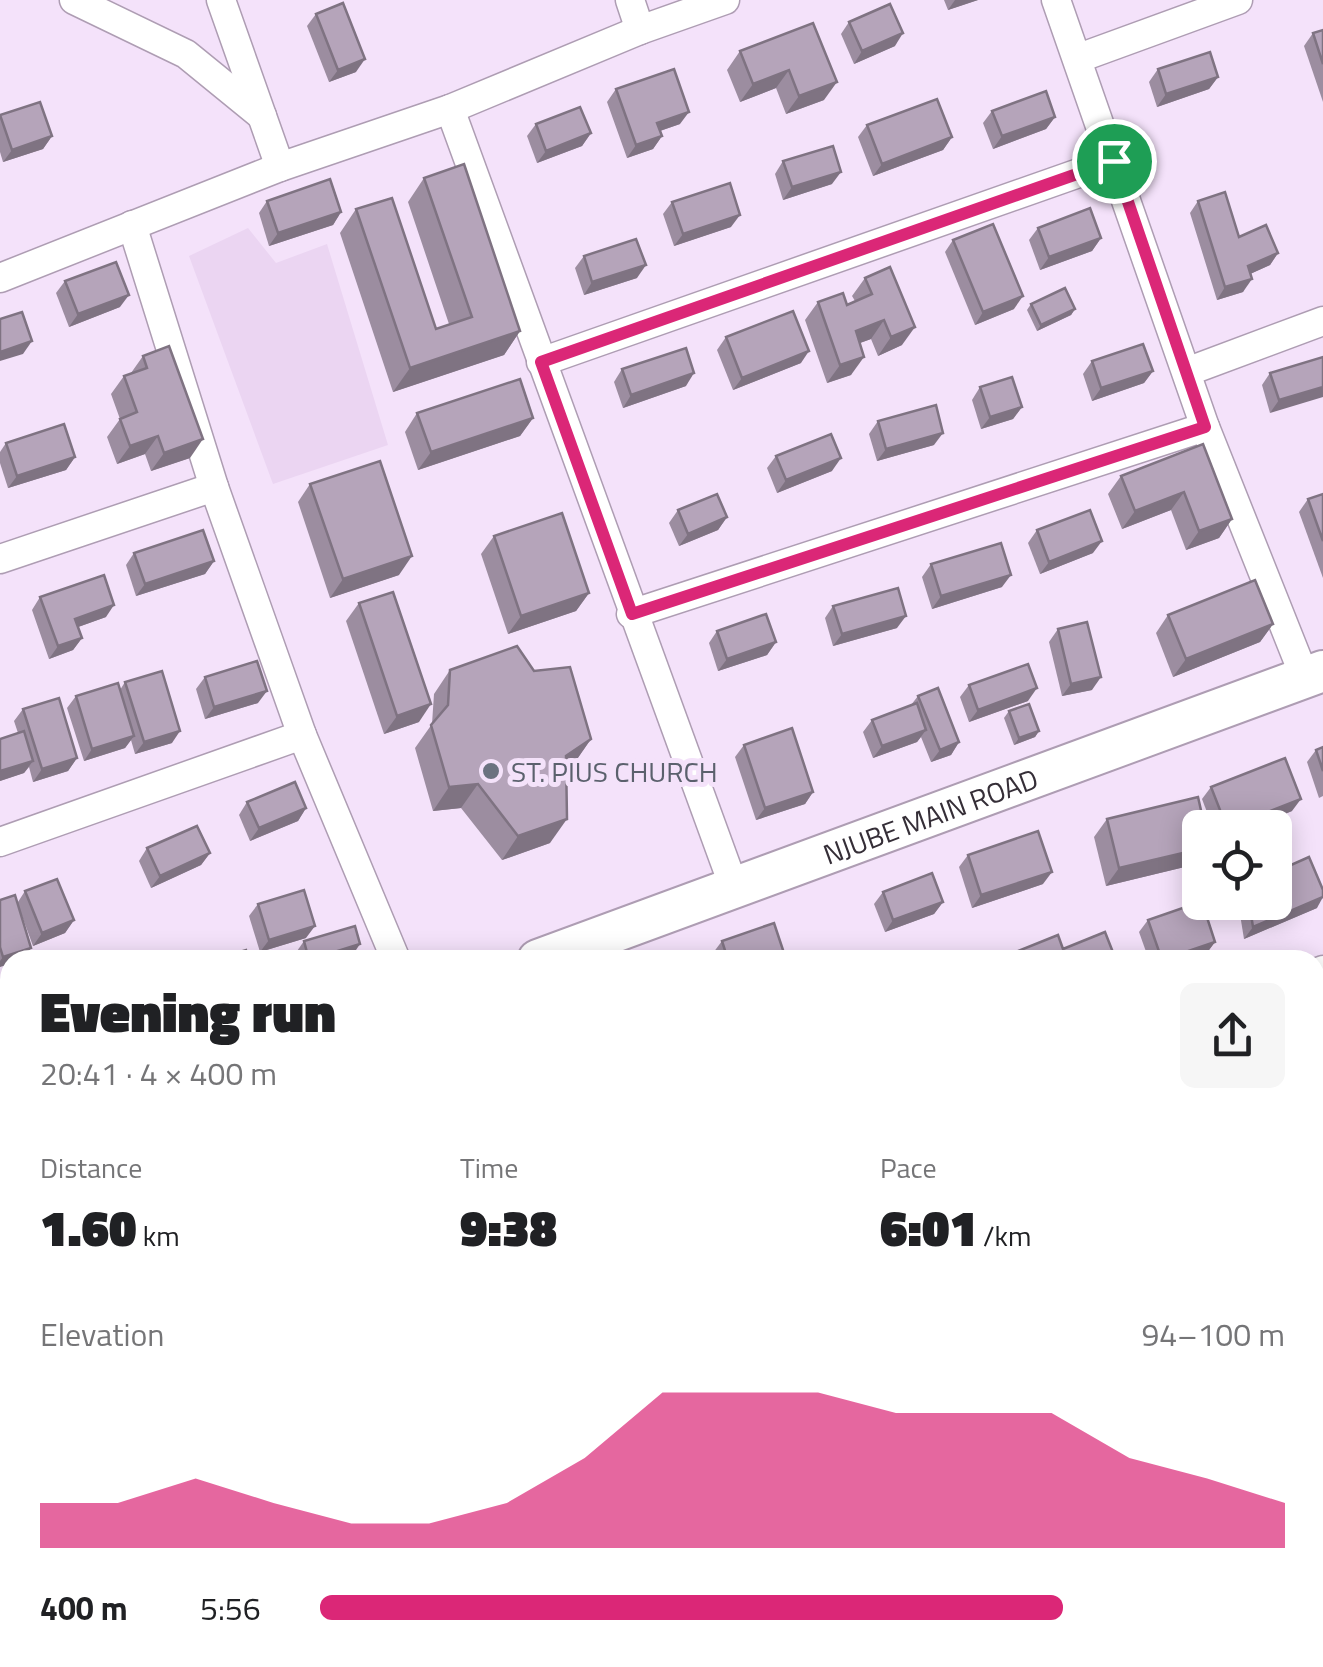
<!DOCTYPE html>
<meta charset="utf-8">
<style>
:root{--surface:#fff;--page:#f6f6f6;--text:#202124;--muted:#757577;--accent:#db2777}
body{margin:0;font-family:"Titillium Web",sans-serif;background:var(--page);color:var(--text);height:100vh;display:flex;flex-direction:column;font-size:38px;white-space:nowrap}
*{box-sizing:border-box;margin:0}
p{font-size:32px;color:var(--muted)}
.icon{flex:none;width:55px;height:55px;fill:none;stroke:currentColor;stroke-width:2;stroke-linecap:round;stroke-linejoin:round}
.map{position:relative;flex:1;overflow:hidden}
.side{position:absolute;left:0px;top:950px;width:1325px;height:718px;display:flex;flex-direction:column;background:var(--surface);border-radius:30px 30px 0 0;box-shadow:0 5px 25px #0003}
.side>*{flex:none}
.controls{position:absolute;left:1182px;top:810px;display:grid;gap:20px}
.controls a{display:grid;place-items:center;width:110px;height:110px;border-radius:15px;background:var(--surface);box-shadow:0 5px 25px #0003;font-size:50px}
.pin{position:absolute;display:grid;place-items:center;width:85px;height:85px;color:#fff;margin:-42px;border:5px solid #fff;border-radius:50%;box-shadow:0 2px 10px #0007}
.round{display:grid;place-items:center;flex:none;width:105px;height:105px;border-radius:15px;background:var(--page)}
.head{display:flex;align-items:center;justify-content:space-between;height:170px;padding:0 40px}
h1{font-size:55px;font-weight:800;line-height:75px}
.stats{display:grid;grid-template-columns:repeat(3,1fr);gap:15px;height:170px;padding:10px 40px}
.stats div{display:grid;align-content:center}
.stats b{font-size:50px;font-weight:800}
.stats small{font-size:28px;font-weight:400}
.stats p{font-size:28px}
.chart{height:280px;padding:20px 40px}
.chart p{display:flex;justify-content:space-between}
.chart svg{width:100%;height:180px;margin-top:10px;fill:var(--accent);opacity:.7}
ul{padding:0 40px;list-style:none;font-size:32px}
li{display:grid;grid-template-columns:160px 120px 1fr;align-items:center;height:75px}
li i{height:25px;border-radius:12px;background:var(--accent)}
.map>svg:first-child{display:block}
.built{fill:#ebd5f2}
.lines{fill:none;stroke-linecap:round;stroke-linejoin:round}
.street-casing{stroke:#ae9db3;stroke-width:31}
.secondary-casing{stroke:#ae9db3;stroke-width:44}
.street{stroke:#fff;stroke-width:28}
.secondary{stroke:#fff;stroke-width:40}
.wall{fill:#9c8da0}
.shaded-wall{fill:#7f7382}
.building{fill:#b5a4ba;stroke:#7f7382;stroke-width:2.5}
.route-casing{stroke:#fff;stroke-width:20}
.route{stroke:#db2777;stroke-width:12}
.worship-dot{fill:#6b7280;stroke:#f4e2fa;stroke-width:4}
.labels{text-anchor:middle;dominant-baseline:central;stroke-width:10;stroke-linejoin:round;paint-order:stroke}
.worship-label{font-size:28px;fill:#5b616d;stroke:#f4e2fa;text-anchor:start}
.street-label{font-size:28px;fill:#352e37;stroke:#f4e2fa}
</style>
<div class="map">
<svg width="1323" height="1667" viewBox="0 0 1323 1667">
<rect width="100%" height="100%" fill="#f4e2fa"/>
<path class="built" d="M248 228 276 263 327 244 388 445 273 484 189 256Z"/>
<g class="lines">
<g class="street-casing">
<g id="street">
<path d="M74 0 186 54 262 116"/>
<path d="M221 0 280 167"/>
<path d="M630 0 640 30"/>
<path d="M1056 0 1205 427 1305 678"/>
<path d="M1079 58 1238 0"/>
<path d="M450 109 735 890"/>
<path d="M132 225 214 487 302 735 396 960"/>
<path d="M0 278 280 167 450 109 640 30 725 0"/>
<path d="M541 362 1113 161"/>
<path d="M1189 371 1323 321"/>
<path d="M0 559 214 487"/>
<path d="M631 614 1205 427"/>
<path d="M0 842 302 735"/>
<path d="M1315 973 1323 970"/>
<path d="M0 1447 10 1443"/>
<path d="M441 1658 445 1667"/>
<path d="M750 1658 754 1667"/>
<path d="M182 1667 207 1658"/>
</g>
</g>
<g class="secondary-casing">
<g id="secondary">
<path id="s1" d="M538 960 1323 671"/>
<path d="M0 1151 10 1147"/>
</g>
</g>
<use href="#street" class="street"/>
<use href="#secondary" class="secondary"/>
</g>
<g class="wall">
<path d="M944 0H978L948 10Z"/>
<path d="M316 14 356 72 329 82 307 26Z"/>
<path d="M849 22 895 46 854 64 841 34Z"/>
<path d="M813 23 824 100 786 114 776 88 740 102 727 70 740 51Z"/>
<path d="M1323 30V102L1304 46 1313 33Z"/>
<path d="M1158 69 1218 77 1209 89 1157 107 1149 82Z"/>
<path d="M616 89 680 124 660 131 662 136 653 149 627 158 607 102Z"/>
<path d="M992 111 1055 117 1046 129 993 149 983 123Z"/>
<path d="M0 115 52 136 43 149 3 162 0 152Z"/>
<path d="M536 124 591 133 582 146 537 163 527 136Z"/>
<path d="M867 125 952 137 943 150 873 176 858 137Z"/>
<path d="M783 161 832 184 783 200 775 174Z"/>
<path d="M424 178 520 331 504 355 393 392 340 233 356 209 436 329 449 324 408 202Z"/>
<path d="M267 201 341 212 333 225 269 246 259 213Z"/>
<path d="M1198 201 1239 237 1278 253 1270 265 1250 274 1243 292 1217 300 1190 213Z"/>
<path d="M672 202 731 227 674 246 663 214Z"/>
<path d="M1038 228 1101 238 1092 251 1040 270 1029 240Z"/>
<path d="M953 240 1014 309 975 325 945 252Z"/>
<path d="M584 256 637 278 584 295 575 268Z"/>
<path d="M865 278 902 345 878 356 871 339 860 343 851 375 827 383 805 320 818 302 847 305 855 301 852 296Z"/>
<path d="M65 281 120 307 69 327 56 293Z"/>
<path d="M1031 304 1075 309 1071 315 1037 331 1027 310Z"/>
<path d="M726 337 801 363 733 390 717 350Z"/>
<path d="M143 356 190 458 151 471 145 454 117 464 107 437 120 419 111 394 124 376 131 373Z"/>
<path d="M1323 357 1270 413 1262 385 1270 373Z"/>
<path d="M1092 361 1153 371 1144 383 1092 401 1083 374Z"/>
<path d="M622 369 686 386 623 408 614 382Z"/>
<path d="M980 387 1022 407 1013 419 981 429 972 400Z"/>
<path d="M417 413 533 418 520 436 418 470 405 432Z"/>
<path d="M878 421 934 445 877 461 869 434Z"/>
<path d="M6 443 75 457 66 470 8 488 0 463V452Z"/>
<path d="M1203 444 1232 519 1219 538 1186 550 1171 510 1122 529 1108 494 1121 476Z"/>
<path d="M776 456 832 471 777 493 767 468Z"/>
<path d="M310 484 399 575 330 598 298 502Z"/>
<path d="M1323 494V578L1299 512 1308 499Z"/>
<path d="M678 510 727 517 718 530 679 546 669 523Z"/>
<path d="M1037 530 1093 553 1040 574 1028 543Z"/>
<path d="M494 536 589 593 576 611 508 634 481 554Z"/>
<path d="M134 553 214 561 205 574 136 596 126 565Z"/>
<path d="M931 564 1002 587 932 609 922 577Z"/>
<path d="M40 597 106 617 78 627 82 638 73 650 49 659 32 610Z"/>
<path d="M359 603 419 722 384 734 346 621Z"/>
<path d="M833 606 897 628 833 646 825 618Z"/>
<path d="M1168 615 1273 624 1260 642 1173 677 1156 633Z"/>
<path d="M1058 629 1092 690 1062 696 1049 642Z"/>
<path d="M717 631 776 642 767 655 718 671 709 643Z"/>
<path d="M450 670 534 671 591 739 575 762 566 768 550 843 502 860 461 808 433 811 415 748 432 724 434 694Z"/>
<path d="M205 677 258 703 205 719 196 689Z"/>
<path d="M125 682 172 743 135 754 131 740 125 748 84 761 67 708 76 696 120 690Z"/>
<path d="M969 685 1028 701 969 722 960 697Z"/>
<path d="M918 696 959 742 951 755 931 762 921 737 917 742 873 758 863 732 872 720 911 705Z"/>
<path d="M23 709 77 758 68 771 33 782 29 767 24 773 0 781V739L18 733 14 721Z"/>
<path d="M1009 711 1039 731 1035 737 1014 745 1004 718Z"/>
<path d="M744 745 813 792 805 804 756 820 735 757Z"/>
<path d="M1323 747V796L1319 798 1307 762 1316 750Z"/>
<path d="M1211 787 1292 811 1251 828H1213L1202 799Z"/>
<path d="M247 802 306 808 298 821 250 841 239 815Z"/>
<path d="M1107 819 1200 849V860L1197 864 1106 886 1094 837Z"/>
<path d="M147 848 210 853 201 865 151 888 139 861Z"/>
<path d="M968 855 1043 884 972 908 959 867Z"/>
<path d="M25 891 74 920 65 933 33 946 22 916 0 967V900L18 902Z"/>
<path d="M883 892 943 902 934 914 885 932 874 904Z"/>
<path d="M1238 902H1275L1317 908 1244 939Z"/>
<path d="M258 904 306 938 260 952 249 916Z"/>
<path d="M1148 920 1215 942 1206 954 1189 960H1149L1139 932Z"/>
<path d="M304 941 352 956 340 960H297L295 954Z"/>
<path d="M722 941 786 960H716L713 953Z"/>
<path d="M1323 1150V1256L1315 1232V1157Z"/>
<path d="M0 1174 10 1264 0 1267Z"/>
<path d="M10 1318V1334L5 1324Z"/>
<path d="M338 1658H413L410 1662 397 1667H342Z"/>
<path d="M664 1658H710L712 1667H667Z"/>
</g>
<g class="shaded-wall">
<path d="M955 0H978L948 10Z"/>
<path d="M903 33 895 46 854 64 862 51Z"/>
<path d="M365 59 356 72 329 82 338 70Z"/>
<path d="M789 70 776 88 740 102 753 84Z"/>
<path d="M1218 77 1209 89 1157 107 1166 94Z"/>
<path d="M837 82 824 100 786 114 799 96Z"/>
<path d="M689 112 680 124 648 135 657 123Z"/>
<path d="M1055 117 1046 129 993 149 1002 136Z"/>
<path d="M591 133 582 146 537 163 546 151Z"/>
<path d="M52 136 43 149 3 162 12 150Z"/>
<path d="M662 136 653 149 627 158 636 145Z"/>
<path d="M952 137 943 150 873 176 882 164Z"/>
<path d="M841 172 832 184 783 200 792 187Z"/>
<path d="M341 212 333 225 269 246 278 233Z"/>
<path d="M740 215 731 227 674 246 683 234Z"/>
<path d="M1101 238 1092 251 1040 270 1049 257Z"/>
<path d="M1278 253 1270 265 1239 279 1248 266Z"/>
<path d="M646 265 637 278 584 295 592 282Z"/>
<path d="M1252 279 1243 292 1217 300 1225 287Z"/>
<path d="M129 295 120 307 69 327 78 314Z"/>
<path d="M1023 296 1014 309 975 325 983 312Z"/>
<path d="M1075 309 1071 315 1037 331 1041 325Z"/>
<path d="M884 320 871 339 843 349 856 331Z"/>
<path d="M915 327 902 345 878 356 891 337Z"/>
<path d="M520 331 504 355 393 392 410 368Z"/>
<path d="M32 341 23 354 0 361V352Z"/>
<path d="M809 351 801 363 733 390 742 378Z"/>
<path d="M864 357 851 375 827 383 840 365Z"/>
<path d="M1153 371 1144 383 1092 401 1101 388Z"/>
<path d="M694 373 686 386 623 408 631 395Z"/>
<path d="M1323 387V397L1270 413 1279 400Z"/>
<path d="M1022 407 1013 419 981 429 990 417Z"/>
<path d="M533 418 520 436 418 470 431 452Z"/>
<path d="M943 433 934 445 877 461 886 449Z"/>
<path d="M158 436 145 454 117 464 130 446Z"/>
<path d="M203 439 190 458 151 471 164 453Z"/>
<path d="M75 457 66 470 8 488 17 476Z"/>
<path d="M841 458 832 471 777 493 786 480Z"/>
<path d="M1184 492 1171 510 1122 529 1135 511Z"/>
<path d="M727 517 718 530 679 546 688 534Z"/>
<path d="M1232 519 1219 538 1186 550 1199 531Z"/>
<path d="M1102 541 1093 553 1040 574 1049 562Z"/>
<path d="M412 556 399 575 330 598 343 579Z"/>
<path d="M214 561 205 574 136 596 145 584Z"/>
<path d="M1011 575 1002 587 932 609 941 596Z"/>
<path d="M589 593 576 611 508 634 521 616Z"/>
<path d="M114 605 106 617 67 631 75 619Z"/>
<path d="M906 616 897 628 833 646 842 634Z"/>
<path d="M1273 624 1260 642 1173 677 1186 659Z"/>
<path d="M82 638 73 650 49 659 58 646Z"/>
<path d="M776 642 767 655 718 671 727 659Z"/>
<path d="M1101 677 1092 690 1062 696 1071 684Z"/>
<path d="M1037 688 1028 701 969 722 978 710Z"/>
<path d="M267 691 258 703 205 719 214 707Z"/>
<path d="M431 704 419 722 384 734 397 716Z"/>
<path d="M926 730 917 742 873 758 882 746Z"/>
<path d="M180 731 172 743 135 754 144 742Z"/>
<path d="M1039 731 1035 737 1014 745 1019 738Z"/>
<path d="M134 736 125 748 84 761 92 749Z"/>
<path d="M591 739 575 762 549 780 566 756Z"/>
<path d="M959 742 951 755 931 762 940 750Z"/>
<path d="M77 758 68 771 33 782 42 769Z"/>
<path d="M33 761 24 773 0 781V771Z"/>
<path d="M478 784 461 808 433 811 449 787Z"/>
<path d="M813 792 805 804 756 820 765 808Z"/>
<path d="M1301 799 1292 811 1251 828H1228Z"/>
<path d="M306 808 298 821 250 841 259 828Z"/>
<path d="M567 819 550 843 502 860 518 836Z"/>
<path d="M1200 849V860L1197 864 1106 886 1119 868Z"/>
<path d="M210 853 201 865 151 888 160 876Z"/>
<path d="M1052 872 1043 884 972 908 981 895Z"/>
<path d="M1323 897 1317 908 1244 939 1253 927Z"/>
<path d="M943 902 934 914 885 932 893 920Z"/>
<path d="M74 920 65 933 33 946 42 933Z"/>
<path d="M315 926 306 938 260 952 269 940Z"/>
<path d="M1215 942 1206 954 1189 960H1162Z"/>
<path d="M360 944 352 956 340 960H309Z"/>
<path d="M31 948 23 960H10V964L0 967V961L3 957Z"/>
<path d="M10 1058V1068L0 1071V1061Z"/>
<path d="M9 1255 10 1264 0 1267Z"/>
<path d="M1323 1503V1511L1315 1515V1507Z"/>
<path d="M10 1534V1543L0 1546V1537Z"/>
<path d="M44 1658 38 1667H24Z"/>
<path d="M398 1658H413L410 1662 397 1667H374Z"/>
</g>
<g class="building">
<path d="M343 3 365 59 338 70 316 14Z"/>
<path d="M890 4 903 33 862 51 849 22Z"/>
<path d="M813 23 837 82 799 96 789 70 753 84 740 51Z"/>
<path d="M1323 30V64L1313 33Z"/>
<path d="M1210 52 1218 77 1166 94 1158 69Z"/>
<path d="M674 69 689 112 657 123 662 136 636 145 616 89Z"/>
<path d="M1046 91 1055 117 1002 136 992 111Z"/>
<path d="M937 99 952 137 882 164 867 125Z"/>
<path d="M40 102 52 136 12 150 0 115Z"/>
<path d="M580 107 591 133 546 151 536 124Z"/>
<path d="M833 146 841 172 792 187 783 161Z"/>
<path d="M464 164 520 331 410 368 356 209 392 198 436 329 472 317 424 178Z"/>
<path d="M330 179 341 212 278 233 267 201Z"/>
<path d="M730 183 740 215 683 234 672 202Z"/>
<path d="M1225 192 1239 237 1266 225 1278 253 1248 266 1252 279 1225 287 1198 201Z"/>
<path d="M1090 208 1101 238 1049 257 1038 228Z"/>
<path d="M993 224 1023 296 983 312 953 240Z"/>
<path d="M636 239 646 265 592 282 584 256Z"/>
<path d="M116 262 129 295 78 314 65 281Z"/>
<path d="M890 267 915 327 891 337 884 320 856 331 864 357 840 365 818 302 843 293 847 305 872 294 865 278Z"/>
<path d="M1065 288 1075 309 1041 325 1031 304Z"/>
<path d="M793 311 809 351 742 378 726 337Z"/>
<path d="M22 312 32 341 0 352V319Z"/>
<path d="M1143 344 1153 371 1101 388 1092 361Z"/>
<path d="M169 346 203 439 164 453 158 436 130 446 120 419 137 412 124 376 147 368 143 356Z"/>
<path d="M686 348 694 373 631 395 622 369Z"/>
<path d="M1323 357V387L1279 400 1270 373Z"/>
<path d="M1012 377 1022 407 990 417 980 387Z"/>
<path d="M520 379 533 418 431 452 417 413Z"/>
<path d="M936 405 943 433 886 449 878 421Z"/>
<path d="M64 424 75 457 17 476 6 443Z"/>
<path d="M831 434 841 458 786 480 776 456Z"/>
<path d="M1203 444 1232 519 1199 531 1184 492 1135 511 1121 476Z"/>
<path d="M380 461 412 556 343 579 310 484Z"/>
<path d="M717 494 727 517 688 534 678 510Z"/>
<path d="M1323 494V541L1308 499Z"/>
<path d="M1090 510 1102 541 1049 562 1037 530Z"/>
<path d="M562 513 589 593 521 616 494 536Z"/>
<path d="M203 530 214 561 145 584 134 553Z"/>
<path d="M1001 543 1011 575 941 596 931 564Z"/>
<path d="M104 575 114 605 75 619 82 638 58 646 40 597Z"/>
<path d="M1255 580 1273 624 1186 659 1168 615Z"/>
<path d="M898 588 906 616 842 634 833 606Z"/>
<path d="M393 592 431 704 397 716 359 603Z"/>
<path d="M766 614 776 642 727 659 717 631Z"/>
<path d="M1087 622 1101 677 1071 684 1058 629Z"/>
<path d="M517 646 534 671 570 667 591 739 566 756 567 819 518 836 478 784 449 787 431 725 448 705 450 670Z"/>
<path d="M257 661 267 691 214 707 205 677Z"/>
<path d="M1028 664 1037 688 978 710 969 685Z"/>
<path d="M162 671 180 731 144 742 125 682Z"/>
<path d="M118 683 134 736 92 749 76 696Z"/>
<path d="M938 688 959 742 940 750 918 696Z"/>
<path d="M59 698 77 758 42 769 23 709Z"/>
<path d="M917 703 926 730 882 746 872 720Z"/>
<path d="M1029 704 1039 731 1019 738 1009 711Z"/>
<path d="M792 728 813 792 765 808 744 745Z"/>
<path d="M24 731 33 761 0 771V739Z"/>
<path d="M1323 747V771L1316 750Z"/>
<path d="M1285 758 1301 799 1227 828 1211 787Z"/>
<path d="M295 782 306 808 259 828 247 802Z"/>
<path d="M1198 797 1205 828H1200V849L1119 868 1107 819Z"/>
<path d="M197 826 210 853 160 876 147 848Z"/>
<path d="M1038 831 1052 872 981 895 968 855Z"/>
<path d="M1309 857 1323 890V897L1253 927 1249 902H1275V872Z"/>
<path d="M932 873 943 902 893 920 883 892Z"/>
<path d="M57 879 74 920 42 933 25 891Z"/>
<path d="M304 890 315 926 269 940 258 904Z"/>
<path d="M15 895 31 948 3 957 0 947V900Z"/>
<path d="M1200 902H1202L1215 942 1162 960 1148 920Z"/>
<path d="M774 923 786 959 728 960 722 941Z"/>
<path d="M355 926 360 944 309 960 304 941Z"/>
<path d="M1105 932 1116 960H1010L1008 955 1058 935 1063 949Z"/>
<path d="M246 950 249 960H214Z"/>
<path d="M692 953 694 960H672Z"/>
<path d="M10 1032V1058L0 1061V1035Z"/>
<path d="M1323 1150V1181L1315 1157V1153Z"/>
<path d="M2 1173 10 1195 9 1255 0 1231V1174Z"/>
<path d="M1323 1467V1503L1316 1505 1315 1470Z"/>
<path d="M10 1497V1534L0 1537V1500Z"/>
<path d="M10 1623V1658H44L24 1667H4L0 1657V1627Z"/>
<path d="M352 1658H398L374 1667H355Z"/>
<path d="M676 1658H710L712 1667H679Z"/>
</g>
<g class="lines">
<g class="route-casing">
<path id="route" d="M1114 161 1205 427 632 614 541 362Z"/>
</g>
<use href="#route" class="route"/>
</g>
<circle class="worship-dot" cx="491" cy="771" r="10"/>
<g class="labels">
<g class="worship-label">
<text x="511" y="771">ST. PIUS CHURCH</text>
</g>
<g class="street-label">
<text stroke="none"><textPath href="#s1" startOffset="418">NJUBE MAIN ROAD</textPath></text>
</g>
</g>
</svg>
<div class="controls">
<a><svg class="icon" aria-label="locate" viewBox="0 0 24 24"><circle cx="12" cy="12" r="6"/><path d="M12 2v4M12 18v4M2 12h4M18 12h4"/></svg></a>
</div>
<div class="pin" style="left:1114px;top:161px;background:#1e9e55"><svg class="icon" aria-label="arrive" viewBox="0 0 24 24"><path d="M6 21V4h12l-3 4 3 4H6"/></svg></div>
<section class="side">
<div class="head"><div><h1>Evening run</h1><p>20:41 · 4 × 400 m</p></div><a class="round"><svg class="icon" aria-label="share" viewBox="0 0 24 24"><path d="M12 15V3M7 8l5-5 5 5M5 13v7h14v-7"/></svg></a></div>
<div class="stats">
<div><p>Distance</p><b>1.60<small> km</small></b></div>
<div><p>Time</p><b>9:38</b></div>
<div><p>Pace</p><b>6:01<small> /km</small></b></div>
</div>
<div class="chart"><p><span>Elevation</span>94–100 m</p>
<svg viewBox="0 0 160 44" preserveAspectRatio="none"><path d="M0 44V33L10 33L20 27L30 33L40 38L50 38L60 33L70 22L80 6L90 6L100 6L110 11L120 11L130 11L140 22L150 27L160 33V44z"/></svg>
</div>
<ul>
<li><b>400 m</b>5:56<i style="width:77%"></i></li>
</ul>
</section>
</div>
